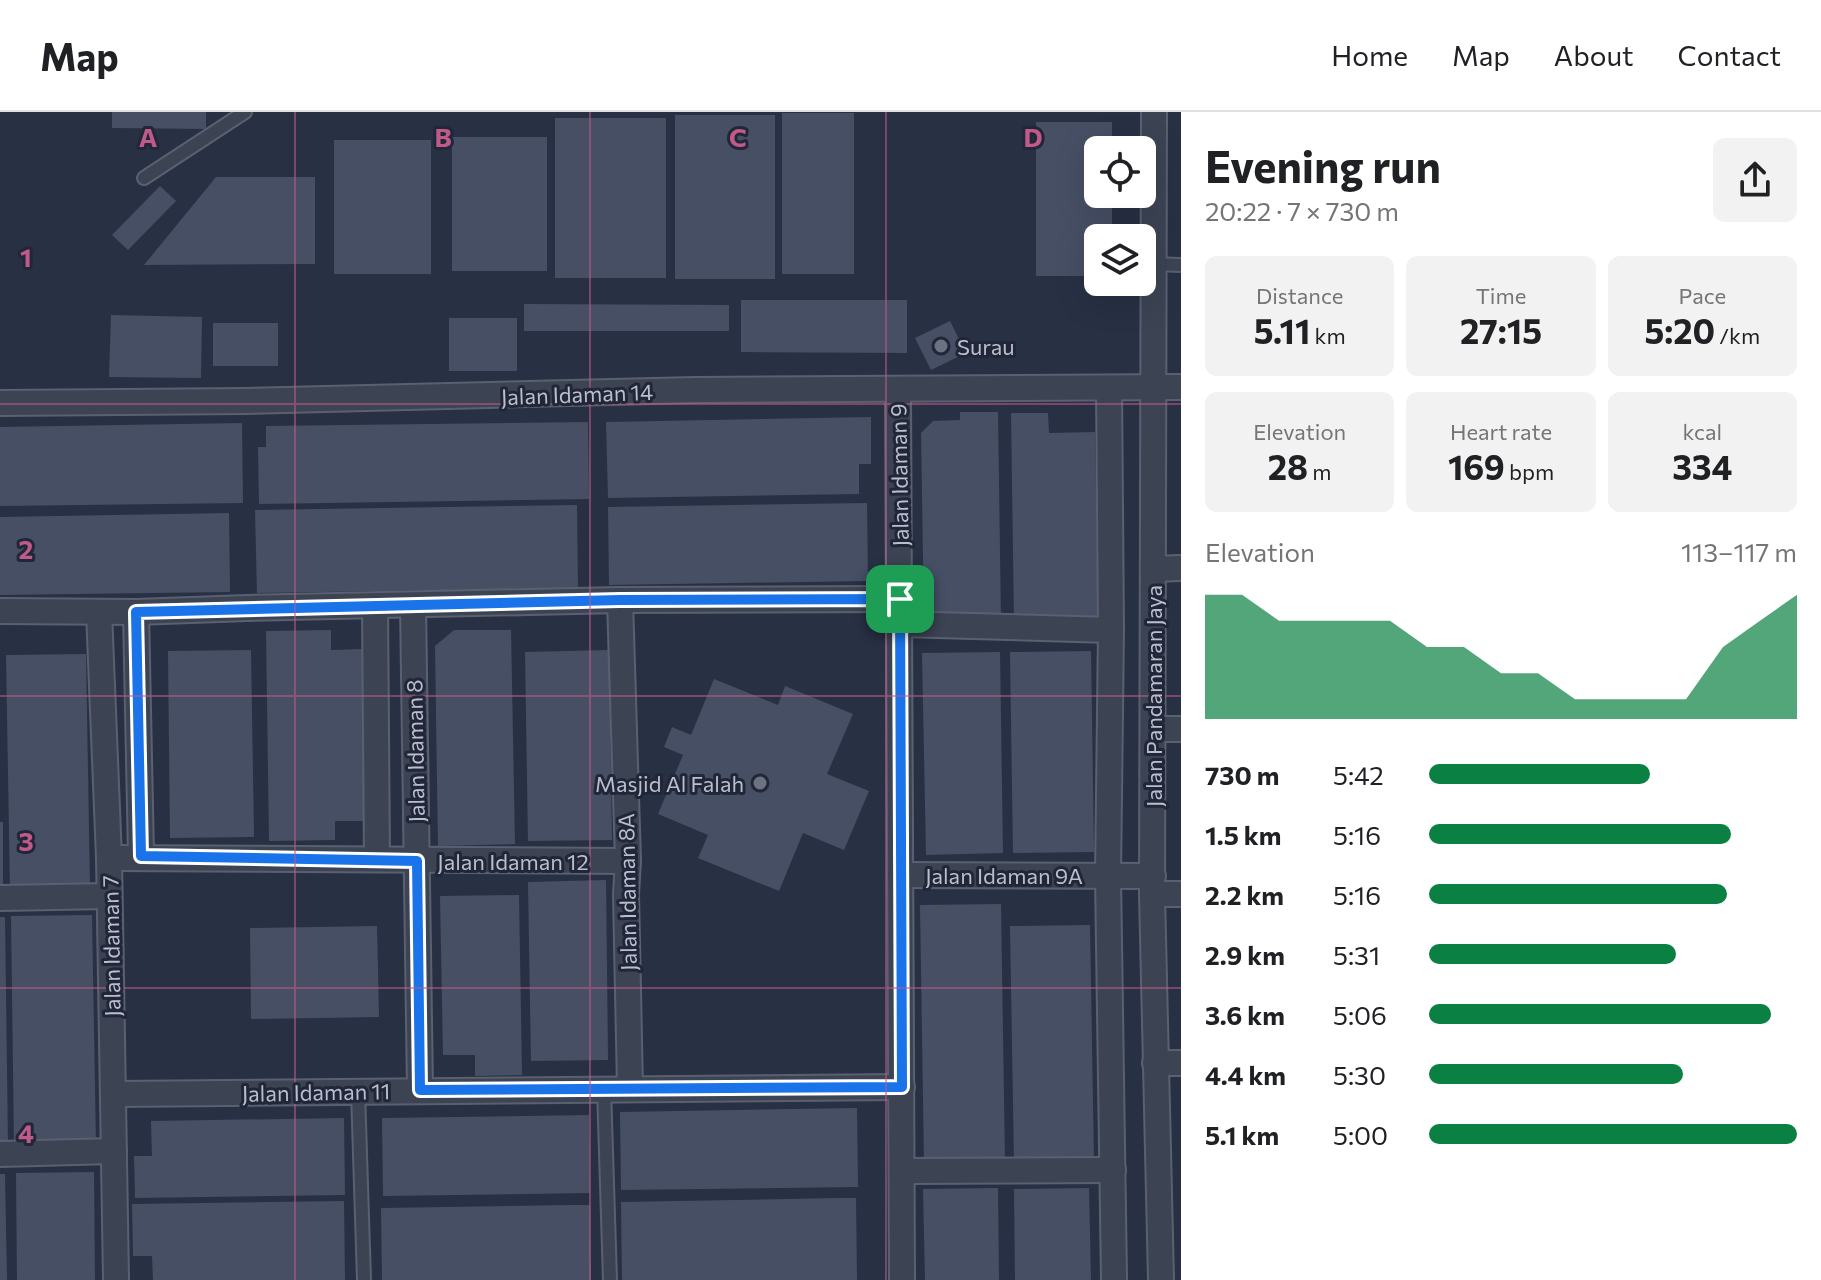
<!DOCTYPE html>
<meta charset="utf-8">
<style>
:root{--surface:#fff;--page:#f2f2f2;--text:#202124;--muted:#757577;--line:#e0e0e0;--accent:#0b8043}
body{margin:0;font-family:Commissioner,sans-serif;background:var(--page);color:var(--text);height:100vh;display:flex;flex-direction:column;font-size:30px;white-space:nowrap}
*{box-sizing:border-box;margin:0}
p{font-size:26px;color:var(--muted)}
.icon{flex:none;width:44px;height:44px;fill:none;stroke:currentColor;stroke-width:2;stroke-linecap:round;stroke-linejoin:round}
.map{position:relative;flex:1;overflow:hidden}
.drawer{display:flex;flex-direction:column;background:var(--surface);width:640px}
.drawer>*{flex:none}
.controls{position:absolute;left:1084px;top:24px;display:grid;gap:16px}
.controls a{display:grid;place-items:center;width:72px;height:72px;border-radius:12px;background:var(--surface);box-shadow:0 8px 32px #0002;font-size:40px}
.pin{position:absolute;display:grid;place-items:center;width:68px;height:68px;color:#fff;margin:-34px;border-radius:16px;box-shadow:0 4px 12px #0006}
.round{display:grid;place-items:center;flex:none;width:84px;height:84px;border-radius:12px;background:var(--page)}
.headline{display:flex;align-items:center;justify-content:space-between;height:136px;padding:0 24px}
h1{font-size:44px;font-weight:700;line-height:60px}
.figures{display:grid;grid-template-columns:repeat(3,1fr);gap:12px;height:136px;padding:8px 24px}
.figures div{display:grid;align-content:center;border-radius:12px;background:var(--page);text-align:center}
.figures b{font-size:34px;font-weight:700}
.figures small{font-size:22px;font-weight:400}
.figures p{font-size:22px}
.chart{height:224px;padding:16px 24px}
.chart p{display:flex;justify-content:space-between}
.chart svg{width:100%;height:144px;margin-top:8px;fill:var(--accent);opacity:.7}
ul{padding:0 24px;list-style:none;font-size:26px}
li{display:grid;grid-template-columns:128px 96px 1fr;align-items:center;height:60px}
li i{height:20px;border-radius:10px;background:var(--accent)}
header{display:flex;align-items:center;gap:48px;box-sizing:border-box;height:112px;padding:0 40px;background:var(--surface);border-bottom:2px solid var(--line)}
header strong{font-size:38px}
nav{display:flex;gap:44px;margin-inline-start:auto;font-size:28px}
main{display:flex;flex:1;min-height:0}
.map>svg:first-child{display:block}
.building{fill:#474f65}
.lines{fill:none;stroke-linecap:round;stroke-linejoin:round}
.service-casing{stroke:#5b6071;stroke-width:16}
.minor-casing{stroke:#5b6071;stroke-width:28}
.service{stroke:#3c4353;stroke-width:12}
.minor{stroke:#3c4353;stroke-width:24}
.route-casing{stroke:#fff;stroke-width:16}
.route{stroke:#1a73e8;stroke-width:10}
.grid{fill:none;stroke:#bf5a89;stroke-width:2;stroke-opacity:0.55}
.worship-dot{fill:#6b7280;stroke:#212739;stroke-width:3}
.labels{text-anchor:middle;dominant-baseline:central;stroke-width:6;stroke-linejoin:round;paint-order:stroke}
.poi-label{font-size:22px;fill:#babecd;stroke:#212739;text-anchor:start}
.street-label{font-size:22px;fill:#babecd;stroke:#212739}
.grid-label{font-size:26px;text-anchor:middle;font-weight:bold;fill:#bf5a89;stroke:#212739;stroke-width:6;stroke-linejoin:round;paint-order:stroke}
</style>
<header>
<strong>Map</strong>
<nav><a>Home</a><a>Map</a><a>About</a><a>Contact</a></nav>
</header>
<main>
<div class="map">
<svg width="1181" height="1168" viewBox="0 0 1181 1168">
<rect width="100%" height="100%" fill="#283044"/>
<g class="building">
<path d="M112 0H206V17L112 16Z"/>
<rect x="782" y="1" width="72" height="161"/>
<rect x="675" y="3" width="100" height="164"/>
<rect x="555" y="6" width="111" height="160"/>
<path d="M1036 10H1112V38H1098V82H1112V126H1098V164H1036Z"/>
<rect x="452" y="25" width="95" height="134"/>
<rect x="334" y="28" width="97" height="134"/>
<path d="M216 65H315V152L144 153Z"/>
<path d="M160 74 176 89 128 138 112 123Z"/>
<path d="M741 188H907V241L741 240Z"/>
<path d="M524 192 729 193V219H524Z"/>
<path d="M111 203 202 205 201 266 109 265Z"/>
<rect x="449" y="206" width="68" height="53"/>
<path d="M950 209 966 241 931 258 915 226Z"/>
<rect x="213" y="211" width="65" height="43"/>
<path d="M960 300H998L1001 508 924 509 921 321 933 309 960 308Z"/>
<path d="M1011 301H1048L1049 321 1095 320 1098 509 1014 511Z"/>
<path d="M871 305V352H859V382L608 386 606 310Z"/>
<path d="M588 310 589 387 259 392 258 335H266V314Z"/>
<path d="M242 311 243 391 0 394V315Z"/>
<path d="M867 391 868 469 609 473 608 395Z"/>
<path d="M577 393 578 476 257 481 255 398Z"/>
<path d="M229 401 230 480 0 483V405Z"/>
<path d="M331 518V538L362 537 365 709H335V728L269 729 266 519Z"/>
<path d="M454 518H511L515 732 438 734 435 534Z"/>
<path d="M251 538 254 725 170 726 168 539Z"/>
<path d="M609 538 612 728 528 729 525 540Z"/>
<path d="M1091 539 1094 740 1013 741 1010 540Z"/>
<path d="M1000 540 1003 741 926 743 922 541Z"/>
<path d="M86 542 90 777 10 778 6 543Z"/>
<path d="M714 567 778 593 785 574 853 602 827 662 869 679 844 738 803 721 779 779 698 746 708 723 658 702 683 643 664 635 672 615 691 623Z"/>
<rect x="0" y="710" width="3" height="67"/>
<path d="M606 768 608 948 531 949 528 770Z"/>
<path d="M519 783 522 963 475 964V943H443L440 784Z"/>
<path d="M1001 792 1005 1049 924 1050 920 793Z"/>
<path d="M92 803 96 1033 14 1034 11 804Z"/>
<path d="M0 805H5L8 1034H0Z"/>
<path d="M1090 813 1094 1050 1014 1051 1010 814Z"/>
<path d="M377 814 379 905 251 907 250 816Z"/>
<path d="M857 996 858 1075 621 1078 620 1000Z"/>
<path d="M589 1003 590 1081 383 1084 382 1006Z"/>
<path d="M344 1006 345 1083 135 1086 134 1044H152L151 1009Z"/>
<path d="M94 1060 95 1168H17L16 1061Z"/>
<path d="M0 1062H5L7 1168H0Z"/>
<path d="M998 1076 999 1168H925L923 1077Z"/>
<path d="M1089 1076 1091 1168H1015L1014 1077Z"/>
<path d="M840 1086H856L857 1168H622L621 1090Z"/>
<path d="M344 1089 345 1168H153L152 1144H133L132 1092Z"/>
<path d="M570 1093H590L591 1168H382L381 1096Z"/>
</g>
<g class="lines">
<g class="service-casing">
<g id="service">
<path d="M144 66 245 0"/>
<path d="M1152 152 1181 153"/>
<path d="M604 976 610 1168"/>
<path d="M358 979 364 1168"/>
</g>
</g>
<g class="minor-casing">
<g id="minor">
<path d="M1154 0 1152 782 1161 1168"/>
<path d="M1109 276 1111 518 1108 764 1114 1168"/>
<path d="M898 278 902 1168"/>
<path d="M0 291 245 289 695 278 1181 275"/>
<path d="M1153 457 1181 456"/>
<path d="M620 488 628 749 626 782 630 976"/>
<path d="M413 493 420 978"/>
<path d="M375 494 377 747"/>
<path d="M0 499 136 500 247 496 620 488 900 487"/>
<path d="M99 500 109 746 116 1168"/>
<path d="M136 500 141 744"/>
<path d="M900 512 1111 518"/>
<path d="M1154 617H1181"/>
<path d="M109 746 628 749"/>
<path d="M900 763 1153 764"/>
<path d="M1152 782H1181"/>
<path d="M0 786 109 784"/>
<path d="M1155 951H1181"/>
<path d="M114 982 902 975"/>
<path d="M0 1042 114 1039"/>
<path d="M902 1059 1113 1058"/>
</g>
</g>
<use href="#service" class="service"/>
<use href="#minor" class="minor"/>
</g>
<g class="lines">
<g class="route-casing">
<path id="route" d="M900 487 902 975 420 978 417 749 141 744 136 500 620 488Z"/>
</g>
<use href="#route" class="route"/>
</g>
<path class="grid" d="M295 0V1168M590 0V1168M886 0V1168M0 292H1181M0 584H1181M0 876H1181"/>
<g class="worship-dot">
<circle cx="941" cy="234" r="8"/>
<circle cx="760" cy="671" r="8"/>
</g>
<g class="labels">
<g class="poi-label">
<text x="957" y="234">Surau</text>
<text x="744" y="671" text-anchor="end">Masjid Al Falah</text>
</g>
<g class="street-label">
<text transform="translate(577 282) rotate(-2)">Jalan Idaman 14</text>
<text transform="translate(899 363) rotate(-91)">Jalan Idaman 9</text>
<text transform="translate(1153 584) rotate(-90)">Jalan Pandamaran Jaya</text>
<text transform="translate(415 639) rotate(-91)">Jalan Idaman 8</text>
<text x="513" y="749">Jalan Idaman 12</text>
<text x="1004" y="763">Jalan Idaman 9A</text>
<text transform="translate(627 780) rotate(-91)">Jalan Idaman 8A</text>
<text transform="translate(111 834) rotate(-91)">Jalan Idaman 7</text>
<text transform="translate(316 980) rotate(-1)">Jalan Idaman 11</text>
</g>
</g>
<g class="grid-label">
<text x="148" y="35">A</text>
<text x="443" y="35">B</text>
<text x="738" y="35">C</text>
<text x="1033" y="35">D</text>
<text x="26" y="155">1</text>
<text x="26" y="447">2</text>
<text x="26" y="739">3</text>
<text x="26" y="1031">4</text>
</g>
</svg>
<div class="controls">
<a><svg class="icon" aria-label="locate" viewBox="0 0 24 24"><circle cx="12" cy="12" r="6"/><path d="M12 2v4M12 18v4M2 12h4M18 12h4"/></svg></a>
<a><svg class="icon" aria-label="layers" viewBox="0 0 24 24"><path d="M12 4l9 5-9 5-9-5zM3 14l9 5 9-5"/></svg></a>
</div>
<div class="pin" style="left:900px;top:487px;background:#1e9e55"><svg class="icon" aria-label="arrive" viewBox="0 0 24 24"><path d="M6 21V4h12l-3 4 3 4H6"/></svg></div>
</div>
<section class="drawer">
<div class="headline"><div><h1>Evening run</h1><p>20:22 · 7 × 730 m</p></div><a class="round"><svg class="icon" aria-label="share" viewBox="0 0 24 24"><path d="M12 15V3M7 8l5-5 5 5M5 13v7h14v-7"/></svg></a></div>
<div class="figures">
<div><p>Distance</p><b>5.11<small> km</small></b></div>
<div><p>Time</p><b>27:15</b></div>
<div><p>Pace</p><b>5:20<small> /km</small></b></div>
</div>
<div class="figures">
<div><p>Elevation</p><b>28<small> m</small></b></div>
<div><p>Heart rate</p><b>169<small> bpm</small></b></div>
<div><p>kcal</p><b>334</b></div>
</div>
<div class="chart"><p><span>Elevation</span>113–117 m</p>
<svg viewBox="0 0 160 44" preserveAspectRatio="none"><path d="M0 44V6L10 6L20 14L30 14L40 14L50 14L60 22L70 22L80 30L90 30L100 38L110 38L120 38L130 38L140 22L150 14L160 6V44z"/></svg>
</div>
<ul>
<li><b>730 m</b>5:42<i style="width:60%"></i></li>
<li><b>1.5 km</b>5:16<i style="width:82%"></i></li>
<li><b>2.2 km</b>5:16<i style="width:81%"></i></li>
<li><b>2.9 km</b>5:31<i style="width:67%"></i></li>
<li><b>3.6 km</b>5:06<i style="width:93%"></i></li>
<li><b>4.4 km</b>5:30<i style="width:69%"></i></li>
<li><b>5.1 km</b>5:00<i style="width:100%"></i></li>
</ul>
</section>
</main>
